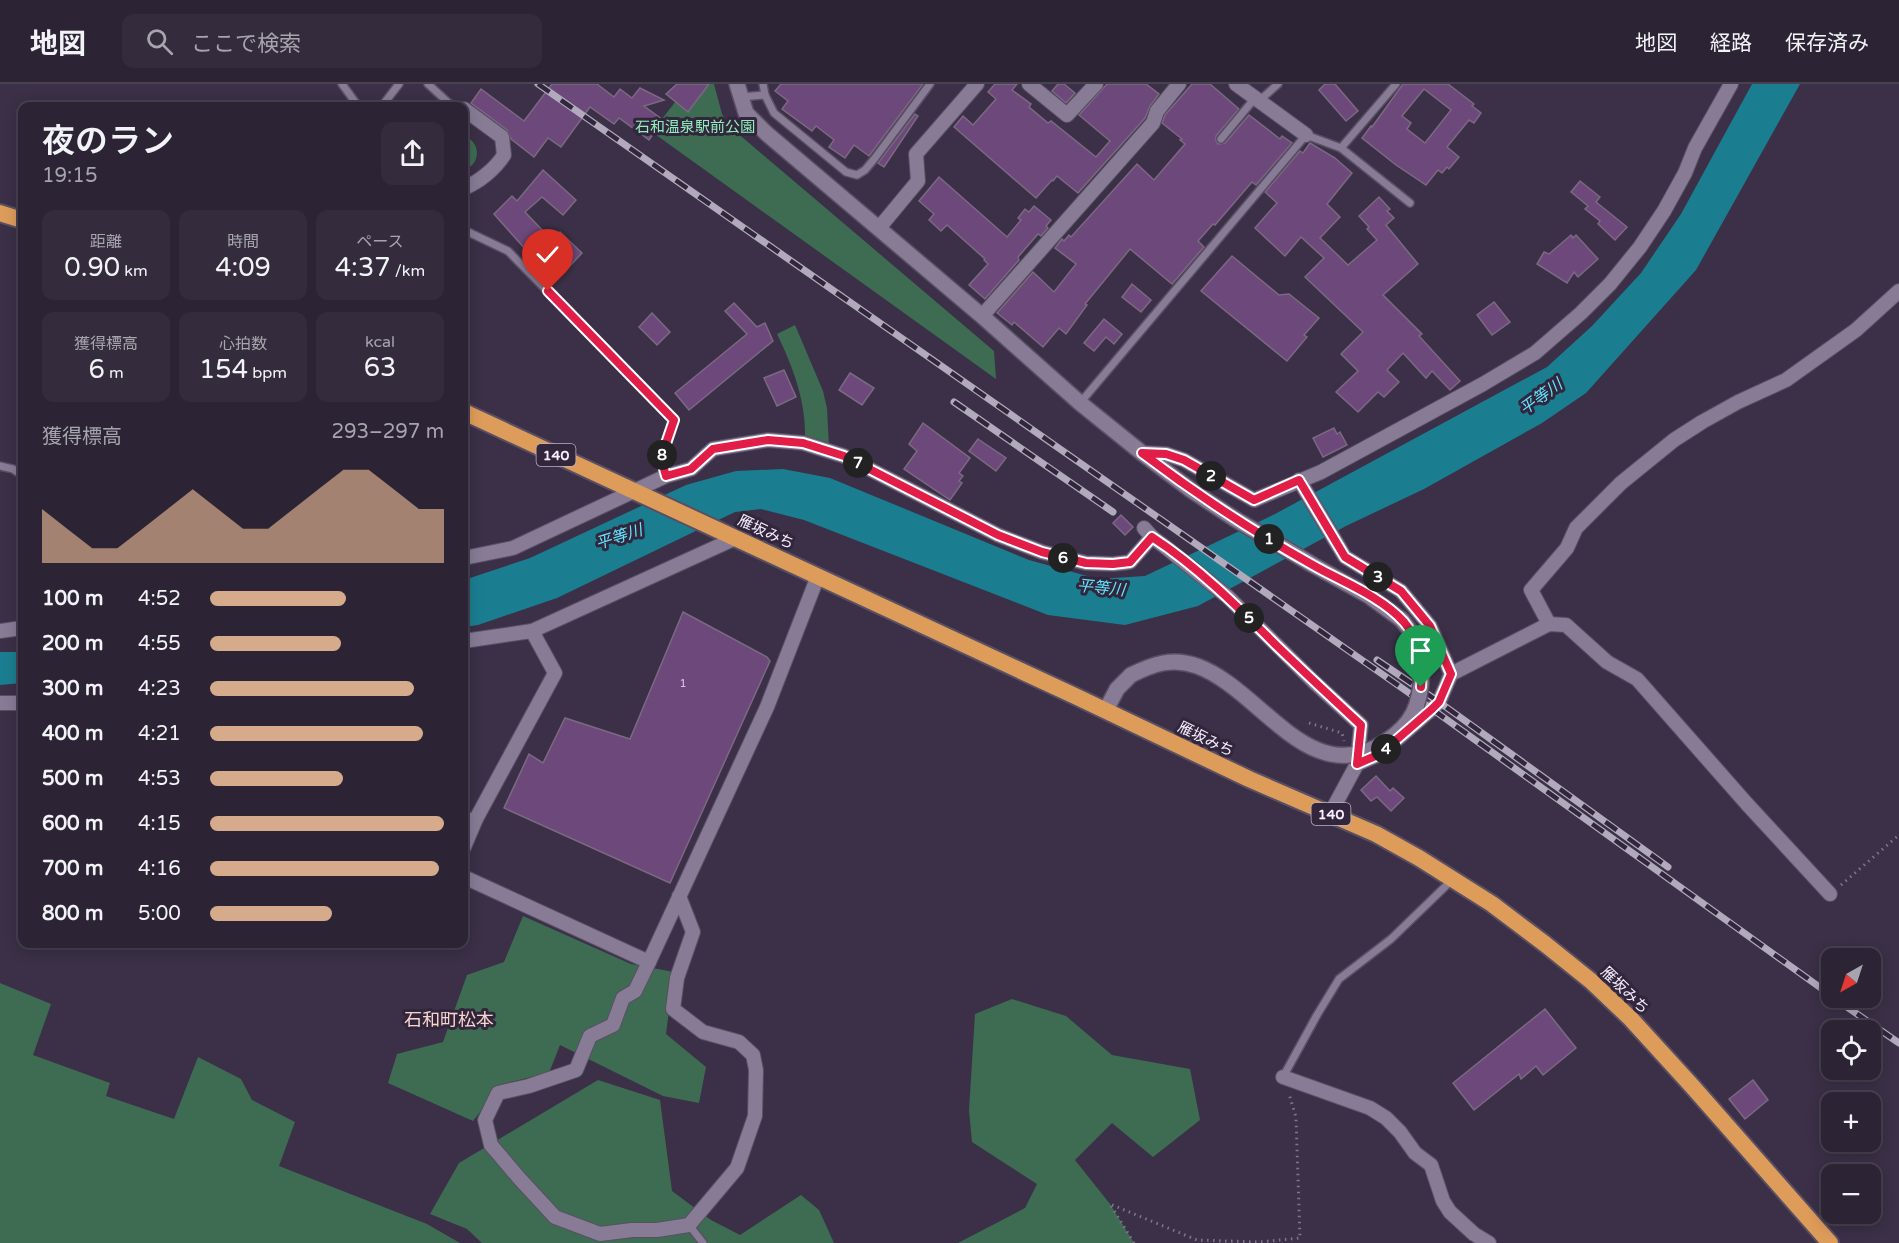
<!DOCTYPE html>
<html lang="ja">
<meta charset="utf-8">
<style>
:root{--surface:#2c2435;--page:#342c3d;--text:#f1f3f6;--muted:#a6a4ad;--line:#484150;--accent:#d6ab8b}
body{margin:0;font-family:"Varela Round","Noto Sans JP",sans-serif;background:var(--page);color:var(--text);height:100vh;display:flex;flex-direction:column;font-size:22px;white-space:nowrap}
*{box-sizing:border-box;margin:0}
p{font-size:20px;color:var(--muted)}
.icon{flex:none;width:33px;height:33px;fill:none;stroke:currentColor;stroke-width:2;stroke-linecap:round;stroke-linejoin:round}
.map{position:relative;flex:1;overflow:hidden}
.side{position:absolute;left:18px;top:18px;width:450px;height:846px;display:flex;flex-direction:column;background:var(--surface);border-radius:12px;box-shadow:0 3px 15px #0003,0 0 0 2px var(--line)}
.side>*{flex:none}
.needle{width:39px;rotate:219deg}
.fabs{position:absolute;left:1821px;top:864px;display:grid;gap:12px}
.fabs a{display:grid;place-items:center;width:60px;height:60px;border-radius:12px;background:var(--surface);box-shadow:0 3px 15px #0003,0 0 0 2px var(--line);font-size:30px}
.pin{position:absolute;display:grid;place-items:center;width:51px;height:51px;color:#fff;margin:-62px -26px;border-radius:50% 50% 50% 0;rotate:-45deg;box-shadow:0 0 6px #0007}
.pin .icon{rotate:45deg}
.km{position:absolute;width:30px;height:30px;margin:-15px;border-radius:50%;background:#222;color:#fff;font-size:16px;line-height:30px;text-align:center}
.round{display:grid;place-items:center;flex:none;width:63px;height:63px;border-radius:12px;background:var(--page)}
.head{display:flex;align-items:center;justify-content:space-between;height:102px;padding:0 24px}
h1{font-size:33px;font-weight:600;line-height:45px}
.metrics{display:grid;grid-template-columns:repeat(3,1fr);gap:9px;height:102px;padding:6px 24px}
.metrics div{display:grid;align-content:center;border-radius:12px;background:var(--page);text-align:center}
.metrics b{font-size:26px;font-weight:600}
.metrics small{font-size:16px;font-weight:400}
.metrics p{font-size:16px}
.chart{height:168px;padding:12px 24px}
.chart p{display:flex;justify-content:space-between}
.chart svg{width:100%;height:108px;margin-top:6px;fill:var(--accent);opacity:.7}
ul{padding:0 24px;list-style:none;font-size:20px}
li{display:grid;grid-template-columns:96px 72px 1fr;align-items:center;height:45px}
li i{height:15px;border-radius:8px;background:var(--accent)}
header{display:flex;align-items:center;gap:36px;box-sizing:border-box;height:84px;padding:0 30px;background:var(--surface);border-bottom:2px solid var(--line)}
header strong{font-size:28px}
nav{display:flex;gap:33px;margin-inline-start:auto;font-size:21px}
.search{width:420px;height:54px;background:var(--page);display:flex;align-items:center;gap:15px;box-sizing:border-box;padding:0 21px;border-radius:12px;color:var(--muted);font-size:22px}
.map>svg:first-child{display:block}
.green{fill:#3d6c52}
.water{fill:#1b7e90}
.building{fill:#6d497b;stroke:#7b6981;stroke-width:1.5;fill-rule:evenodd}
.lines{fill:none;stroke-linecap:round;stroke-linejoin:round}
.service-casing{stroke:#594f63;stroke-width:10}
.minor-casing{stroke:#594f63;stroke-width:16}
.tertiary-casing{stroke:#594f63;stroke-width:18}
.trunk-casing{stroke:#594f63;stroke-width:20}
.path{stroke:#7f768a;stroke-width:3;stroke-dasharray:1.5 4.5;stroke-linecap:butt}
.service{stroke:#877b96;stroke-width:7}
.minor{stroke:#877b96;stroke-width:14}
.tertiary{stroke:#877b96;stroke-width:15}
.trunk{stroke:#de9c5a;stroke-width:16}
.rail-casing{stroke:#b1a9bc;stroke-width:7}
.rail{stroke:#31263c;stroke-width:4.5;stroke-dasharray:14;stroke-linecap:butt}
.tertiary-bridge-casing{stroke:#594f63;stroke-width:18;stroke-linecap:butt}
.tertiary-bridge{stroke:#877b96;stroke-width:15}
.route-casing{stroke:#fff;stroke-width:12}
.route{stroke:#e11d48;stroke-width:8}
.labels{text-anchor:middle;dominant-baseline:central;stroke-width:6;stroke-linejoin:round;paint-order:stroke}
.number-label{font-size:12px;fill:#d3c5dd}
.shield{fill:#31263c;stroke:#bab2c4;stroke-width:1.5}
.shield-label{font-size:14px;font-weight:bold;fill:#f5eefe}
.park-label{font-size:15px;fill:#8fefba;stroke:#31263c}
.street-label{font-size:15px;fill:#f5eefe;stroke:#31263c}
.water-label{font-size:16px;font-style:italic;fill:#62e4ff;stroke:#31263c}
.quarter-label{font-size:18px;fill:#f7d5cd;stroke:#31263c}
</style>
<header>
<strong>地図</strong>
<div class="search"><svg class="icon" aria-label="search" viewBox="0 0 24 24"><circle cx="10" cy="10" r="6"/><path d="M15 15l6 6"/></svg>ここで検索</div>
<nav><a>地図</a><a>経路</a><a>保存済み</a></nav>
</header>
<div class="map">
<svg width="1899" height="1159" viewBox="0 0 1899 1159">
<rect width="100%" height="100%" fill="#3b3047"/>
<g class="green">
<path d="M689 0H714L722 30 729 42 994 267 996 295 652 48Z"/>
<path d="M464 52C466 53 470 55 472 57 481 66 477 82 465 85Z"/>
<path d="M795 241 823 307 827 324 829 363 805 354C806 317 793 283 777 250Z"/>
<path d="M523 832 631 880 674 888 666 950 706 983 699 1019 663 1012 560 961 549 989 502 1000 473 1037 388 999 397 970 443 958 467 891 504 878Z"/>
<path d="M0 899 51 920 33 971 110 999 106 1012 174 1035 198 973 241 995 252 1016 295 1038 279 1082 427 1140 460 1159H0Z"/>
<path d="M1012 915 1066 932 1112 971 1190 985 1200 1036 1153 1073 1112 1039 1075 1076 1110 1120 1134 1159H958L1025 1124 1037 1100 972 1058 969 1026 975 930Z"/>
<path d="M598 996 660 1016 672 1107 711 1136 740 1151 801 1111 819 1126 834 1159H482L467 1145 430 1130 459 1079Z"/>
</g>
<g class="water">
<path d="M1752 0H1800L1696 186 1586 309 1542 339 1424 405 1346 442 1198 522 1125 541 1048 531 804 436 761 425 735 428 557 514 478 541 464 543V496L530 474 686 401 736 387 783 385 830 394 1029 476 1098 495 1145 492 1275 430 1547 283 1592 242 1641 189 1681 130Z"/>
<path d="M0 568H22V599L0 601Z"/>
</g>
<g class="building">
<path d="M552 0H597L614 13 620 5 632 14 640 4 664 16 644 22 663 36 649 56 619 34 614 40 590 23 561 63 548 54 534 73 511 55 507 46 471 19 481 5 524 37Z"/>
<path d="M677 0H709L688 28 666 10Z"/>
<path d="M781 0H923L869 72 854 61 845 74 829 63 834 56 816 42 812 47 782 25 788 17 775 7Z"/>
<path d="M995 0H1017L1012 6 1031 20 1029 23 1048 39 1051 37 1096 73 1110 57 1079 31 1107 0H1146L1159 10 1150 22 1145 34 1078 109 1057 92 1053 97 1052 96 1036 114 954 43 963 32 973 41 996 15 988 8Z"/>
<path d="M1058 0H1064L1075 9 1066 19 1052 7Z"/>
<path d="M1192 0H1210L1239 25 1216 52V56L1218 60 1225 59 1249 31 1280 55 1282 52 1292 59 1256 101 1252 98 1215 141 1213 140 1198 157 1204 163 1172 200 1130 165 1085 220 1087 221 1066 250 1059 244 1043 263 1014 238 1012 241 997 229 1033 188 1054 208 1076 180 1055 164 1062 155 1064 157 1069 151 1071 153 1137 80 1154 96 1185 60 1180 56 1182 55 1162 39 1165 31Z"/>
<path d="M1325 0H1335L1358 27 1346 37 1319 6Z"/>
<path d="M1403 0H1448L1474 20 1472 22 1481 29 1474 39 1469 36 1447 63 1459 73 1449 85 1447 83 1442 89 1438 86 1426 101 1396 81 1362 54 1371 42 1372 43ZM1424 5 1451 26 1425 59 1407 45 1411 39 1402 32Z"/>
<path d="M915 30 918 32 884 83 878 79Z"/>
<path d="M1310 59 1335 74 1352 89 1327 120 1340 133 1320 154 1348 181 1377 156 1367 145 1369 143 1359 132 1379 113 1390 125 1387 127 1394 134 1386 141 1418 180 1383 211 1422 250 1419 252 1460 297 1450 306 1432 287 1426 294 1403 269 1387 286 1399 298 1384 313 1378 308 1358 328 1336 308 1358 287 1341 270 1363 248 1305 193 1324 174 1301 153 1285 172 1255 144 1277 119 1265 108 1300 67 1303 69Z"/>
<path d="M543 86 576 116 563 131 542 113 525 128 544 148 526 166 494 130 512 112 517 117Z"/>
<path d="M939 93 1007 153 1021 136 1018 134 1025 125 1029 128 1034 122 1051 136 1046 142 1048 144 1041 152 1038 150 1018 173 1019 176 985 215 969 201 988 180 984 176 985 175 947 141 941 147 929 136 934 130 919 117Z"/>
<path d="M1580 97 1600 113 1596 118 1627 143 1615 156 1598 140 1600 137 1585 125 1588 122 1571 108Z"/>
<path d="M560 148 582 169 569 183 546 162Z"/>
<path d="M1571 151 1573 154 1576 151 1598 175 1578 193 1574 188 1567 199 1537 180 1544 168 1549 170Z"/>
<path d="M1232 172 1279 211 1289 210 1319 234 1304 251 1307 253 1287 277 1201 207Z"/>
<path d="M1132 200 1151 216 1141 228 1122 213Z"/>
<path d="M1494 218 1510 238 1492 251 1477 231Z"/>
<path d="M734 219 757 243 765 239 773 257 689 326 675 309 747 250 725 227Z"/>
<path d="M652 229 670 248 657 261 639 243Z"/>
<path d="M1104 235 1122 250 1114 260 1106 253 1094 267 1084 259Z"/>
<path d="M784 286 796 313 777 322 764 294Z"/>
<path d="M850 289 874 304 862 321 839 306Z"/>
<path d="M923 339 970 374 959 389 963 392 959 397 962 399 950 416 904 385 917 367 909 360Z"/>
<path d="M1334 344 1337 350 1340 348 1347 361 1323 373 1313 354Z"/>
<path d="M978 355 1006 374 996 387 969 367Z"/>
<path d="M1121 431 1133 443 1125 451 1113 439Z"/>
<path d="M683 528 767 573 770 577 670 799 504 724 529 670 543 679 565 634 630 655Z"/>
<path d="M1376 692 1390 707 1393 704 1404 714 1391 727 1377 713 1371 717 1361 706Z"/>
<path d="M1545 925 1576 964 1543 991 1536 982 1521 995 1519 990 1474 1026 1453 999Z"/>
<path d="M1753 996 1768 1016 1745 1035 1729 1015Z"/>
</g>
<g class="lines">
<g class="service-casing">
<g id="service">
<path d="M342 0 358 22"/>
<path d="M428 0 452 22"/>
<path d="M763 0 765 11 774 29 846 88 857 91 865 86 875 74 930 0"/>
<path d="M741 13 765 11"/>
<path d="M1259 17 1278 0"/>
<path d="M382 22 399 0"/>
<path d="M1221 55 1255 14"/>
<path d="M1341 64 1410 119"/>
<path d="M464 146 508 167 674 336 661 374 666 392"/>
<path d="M1080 319 1306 51 1341 64 1396 0"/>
<path d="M0 382 13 385 22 391"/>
<path d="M464 730 476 735"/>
<path d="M1283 993 1317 931 1339 895 1391 855 1451 797"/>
<path d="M689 1141 703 1159"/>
</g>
</g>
<g class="minor-casing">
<g id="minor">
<path d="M1029 0 1067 31 1096 0"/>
<path d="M1236 0 1306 51"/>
<path d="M464 25 502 53 504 71C495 85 479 98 464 104"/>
<path d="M879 144 918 97 916 70 977 0"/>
<path d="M982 232 1153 39 1157 27 1179 0"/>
<path d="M1142 369 1166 370 1184 376 1254 416 1321 388 1483 300 1535 269 1581 229 1610 200 1640 163 1664 127 1685 89 1695 64 1731 0"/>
<path d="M1299 396 1345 473 1401 507 1430 542 1451 590 1439 618 1432 625 1380 670 1357 680"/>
<path d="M1144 444 1152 453 1164 462 1228 513 1313 597 1361 641 1357 680 1330 730"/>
<path d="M464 474 513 464 666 392 691 385 713 365 768 356 803 359 844 372 998 451 1042 468 1086 479 1113 480 1130 478 1152 453"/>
<path d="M1549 540 1531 506 1567 464 1576 444 1621 399 1674 356 1702 338 1738 318 1786 296 1856 246 1899 207"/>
<path d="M0 547 22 544"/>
<path d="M464 557 532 547 736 454"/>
<path d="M1451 590 1549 540 1566 541 1607 578 1637 595 1747 720 1830 810"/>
<path d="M0 619H22"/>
<path d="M464 763 476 735 555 589 532 547"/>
<path d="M464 793 649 878"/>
<path d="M679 812 693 848 677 894 673 925 703 948 739 958 753 971 756 986 755 1032 737 1084 689 1141 657 1146H632L600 1150 555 1133 519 1094 491 1061 485 1036 498 1009 529 1002 576 986 590 952 613 941 623 914 635 907 649 878 767 623 818 492"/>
<path d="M1283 993 1370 1024 1386 1034 1400 1048 1415 1069 1431 1081 1443 1117 1450 1128 1474 1150 1489 1159"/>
</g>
</g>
<g class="tertiary-casing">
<g id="tertiary">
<path d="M737 0 746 29 766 49 982 232 1080 319 1142 369 1191 406 1235 435 1313 481 1369 512 1402 536 1412 549 1417 562 1422 589"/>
<path d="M1106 626 1117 605 1131 591"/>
</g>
</g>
<g class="trunk-casing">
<g id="trunk">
<path d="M0 129 22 136"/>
<path d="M464 328 1075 612 1249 695 1376 750 1419 774 1492 820 1545 860 1591 897 1631 935 1692 1002 1830 1159"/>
</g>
</g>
<g class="path">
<path d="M1309 639 1342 649 1344 657"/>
<path d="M1841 801 1899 751"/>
<path d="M1134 1159 1110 1120 1197 1156 1259 1158 1300 1154 1296 1033 1289 1010"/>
</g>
<use href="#service" class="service"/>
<use href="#minor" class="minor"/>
<use href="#tertiary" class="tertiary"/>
<use href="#trunk" class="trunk"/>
<g class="rail-casing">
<g id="rail">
<path d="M538 0 1432 625 1832 912"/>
<path d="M954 318 1113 428"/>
<path d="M1377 576 1439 618 1668 783"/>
<path d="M1834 914 1899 959"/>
</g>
</g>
<use href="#rail" class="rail"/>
<g class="tertiary-bridge-casing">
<path id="tertiary-bridge" d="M1131 591C1153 580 1173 573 1197 582 1261 605 1309 708 1385 658 1413 640 1420 622 1422 589"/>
</g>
<use href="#tertiary-bridge" class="tertiary-bridge"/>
</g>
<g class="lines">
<g class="route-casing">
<path id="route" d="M548 207 674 336 661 374 666 392 691 385 713 365 768 356 803 359 844 372 998 451 1042 468 1086 479 1113 480 1130 478 1152 453C1198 483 1238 523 1277 562 1305 589 1333 615 1361 641L1357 680 1380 670 1432 625 1439 618 1451 590 1430 542 1401 507 1345 473 1299 396 1254 416 1184 376 1166 370 1142 369C1196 410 1252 447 1311 480 1340 497 1381 512 1404 538 1419 556 1423 580 1421 603"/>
</g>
<use href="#route" class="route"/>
</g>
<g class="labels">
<g class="number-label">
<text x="683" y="599">1</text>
</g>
<g class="shield">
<rect x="536.5" y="360" width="39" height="22" rx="4.5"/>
<rect x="1311.5" y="719" width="39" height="22" rx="4.5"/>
</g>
<g class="shield-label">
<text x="556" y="371">140</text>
<text x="1331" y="730">140</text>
</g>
<g class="park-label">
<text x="695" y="43">石和温泉駅前公園</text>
</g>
<g class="street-label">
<text transform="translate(766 448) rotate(25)">雁坂みち</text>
<text transform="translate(1206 655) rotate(26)">雁坂みち</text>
<text transform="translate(1625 906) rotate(44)">雁坂みち</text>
</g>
<g class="water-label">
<text transform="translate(1541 313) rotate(-36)">平等川</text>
<text transform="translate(619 453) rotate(-18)">平等川</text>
<text transform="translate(1101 504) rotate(6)">平等川</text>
</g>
<g class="quarter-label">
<text x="449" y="936">石和町松本</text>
</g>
</g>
</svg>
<div class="fabs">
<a><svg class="needle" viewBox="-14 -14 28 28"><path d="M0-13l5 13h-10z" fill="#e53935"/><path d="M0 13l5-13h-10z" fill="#a6a4ad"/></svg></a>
<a><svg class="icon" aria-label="locate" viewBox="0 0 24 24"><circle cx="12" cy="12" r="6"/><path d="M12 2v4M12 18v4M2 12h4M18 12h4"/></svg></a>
<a>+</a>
<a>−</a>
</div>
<div class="pin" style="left:1421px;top:603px;background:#1e9e55"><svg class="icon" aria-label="arrive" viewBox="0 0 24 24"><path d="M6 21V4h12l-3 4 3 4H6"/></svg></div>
<div class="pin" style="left:548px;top:207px;background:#d93025"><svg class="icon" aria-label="check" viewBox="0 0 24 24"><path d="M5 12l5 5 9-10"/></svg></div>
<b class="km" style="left:1269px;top:455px">1</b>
<b class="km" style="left:1211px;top:392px">2</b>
<b class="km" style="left:1378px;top:493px">3</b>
<b class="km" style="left:1386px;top:665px">4</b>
<b class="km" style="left:1249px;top:534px">5</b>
<b class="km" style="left:1063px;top:474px">6</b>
<b class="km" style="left:858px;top:379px">7</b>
<b class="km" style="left:662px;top:371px">8</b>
<section class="side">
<div class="head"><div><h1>夜のラン</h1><p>19:15</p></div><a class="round"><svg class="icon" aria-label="share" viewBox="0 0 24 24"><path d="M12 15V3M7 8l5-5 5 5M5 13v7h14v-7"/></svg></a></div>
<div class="metrics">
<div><p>距離</p><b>0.90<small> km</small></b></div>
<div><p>時間</p><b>4:09</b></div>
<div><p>ペース</p><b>4:37<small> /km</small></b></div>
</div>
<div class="metrics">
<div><p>獲得標高</p><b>6<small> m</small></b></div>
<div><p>心拍数</p><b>154<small> bpm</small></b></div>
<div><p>kcal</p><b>63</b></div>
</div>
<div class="chart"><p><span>獲得標高</span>293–297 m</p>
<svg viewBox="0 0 160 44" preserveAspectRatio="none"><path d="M0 44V22L10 30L20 38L30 38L40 30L50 22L60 14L70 22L80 30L90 30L100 22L110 14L120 6L130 6L140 14L150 22L160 22V44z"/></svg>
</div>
<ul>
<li><b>100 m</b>4:52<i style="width:58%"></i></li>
<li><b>200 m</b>4:55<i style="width:56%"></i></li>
<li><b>300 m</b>4:23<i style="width:87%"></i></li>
<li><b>400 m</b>4:21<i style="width:91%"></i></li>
<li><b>500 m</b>4:53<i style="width:57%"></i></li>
<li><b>600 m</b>4:15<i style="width:100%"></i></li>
<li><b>700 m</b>4:16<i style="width:98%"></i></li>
<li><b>800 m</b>5:00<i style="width:52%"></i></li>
</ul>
</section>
</div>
